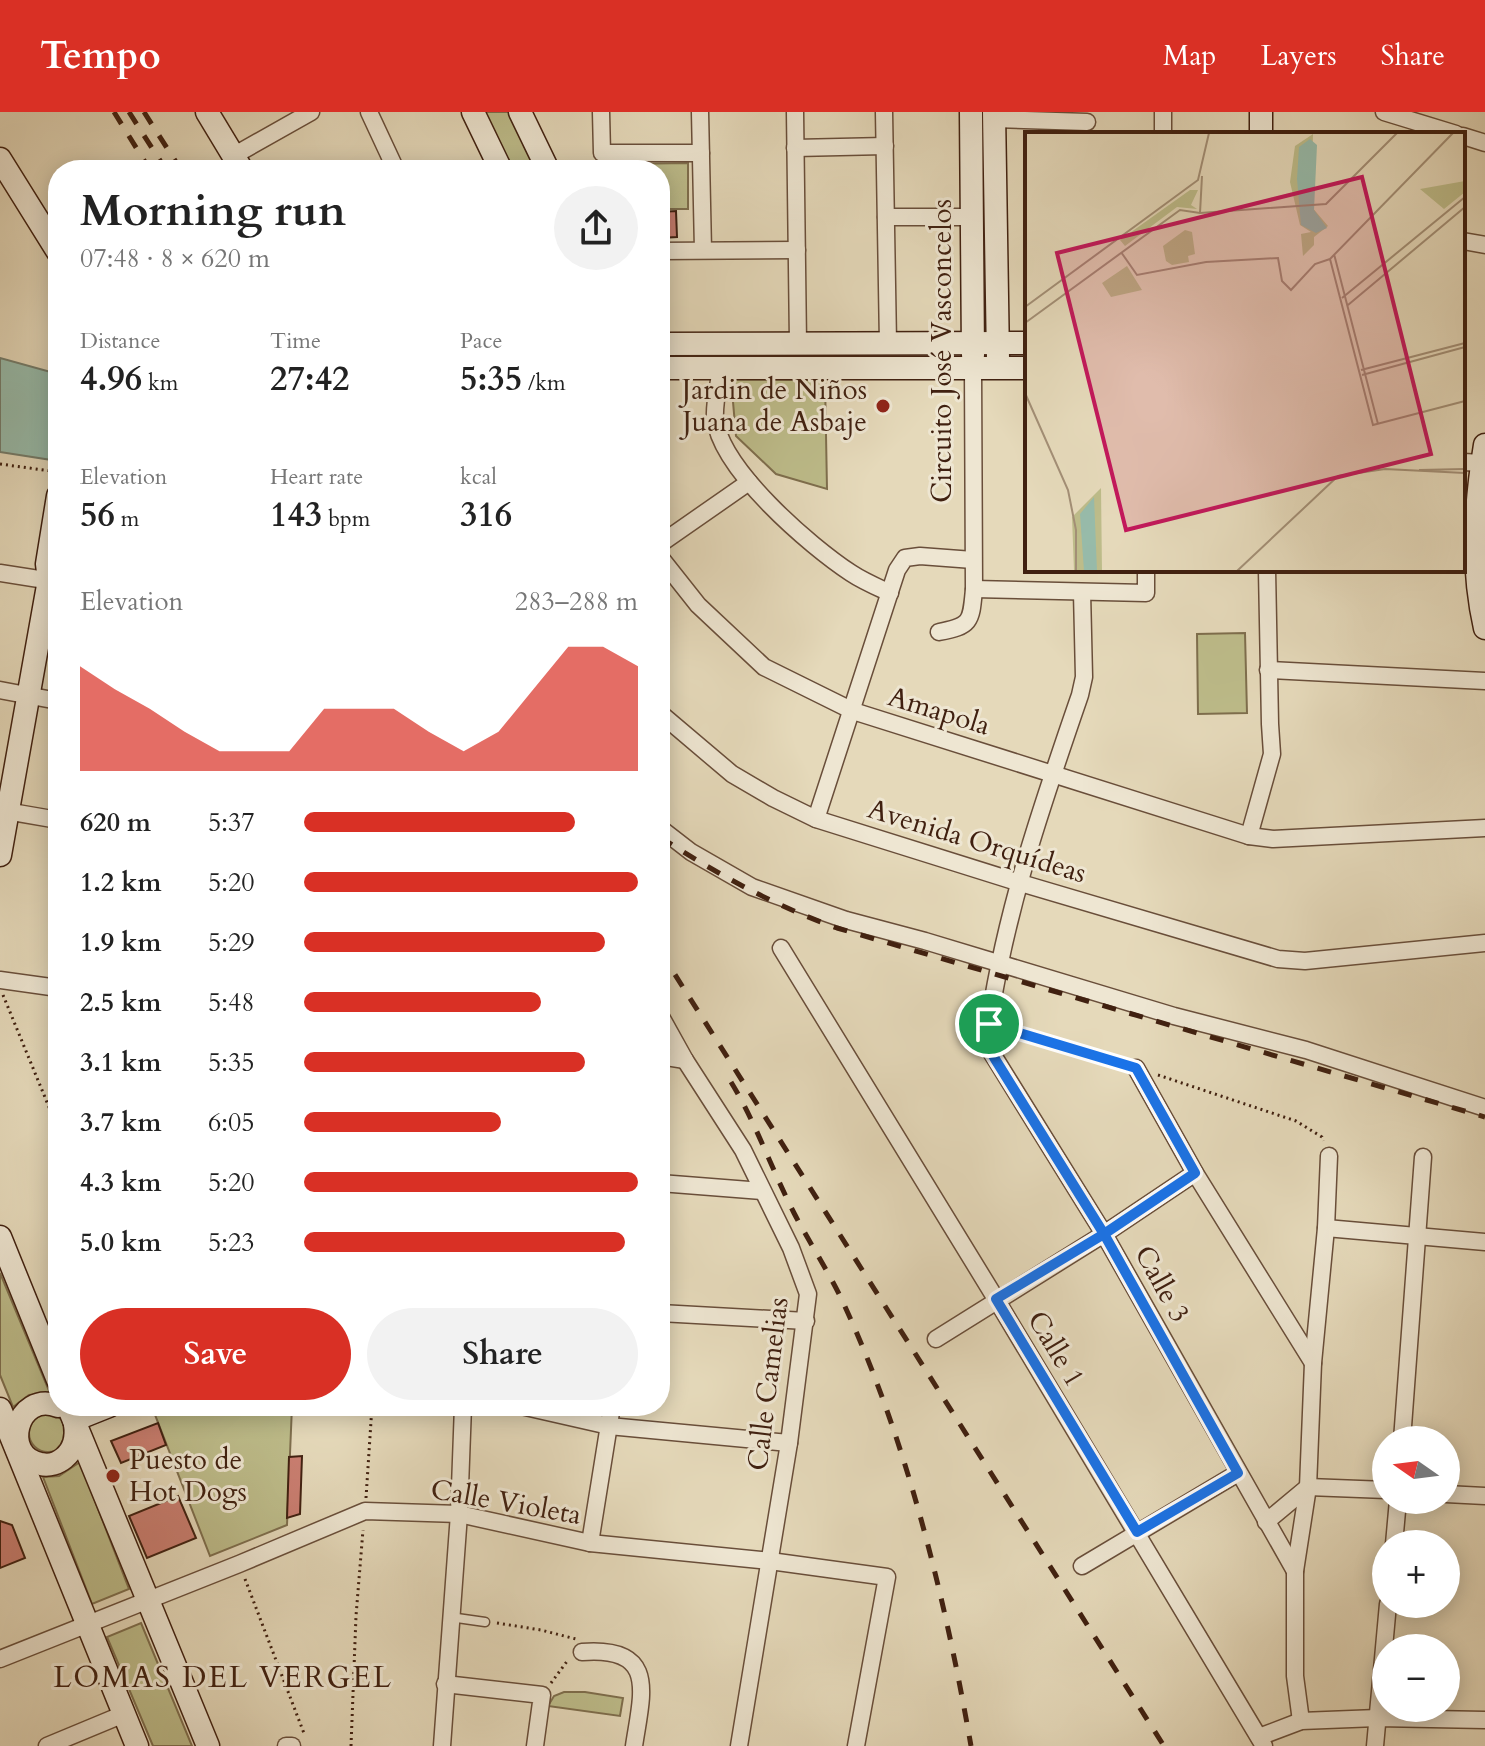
<!DOCTYPE html>
<meta charset="utf-8">
<style>
:root{--surface:#fff;--page:#f2f2f2;--text:#222;--muted:#767676;--accent:#d93025}
body{margin:0;font-family:Cardo,serif;background:var(--page);color:var(--text);height:100vh;display:flex;flex-direction:column;font-size:30px;white-space:nowrap}
*{box-sizing:border-box;margin:0}
p{font-size:26px;color:var(--muted)}
.icon{flex:none;width:44px;height:44px;fill:none;stroke:currentColor;stroke-width:2;stroke-linecap:round;stroke-linejoin:round}
.map{position:relative;flex:1;overflow:hidden}
.panel{position:absolute;left:48px;top:48px;width:622px;height:1256px;display:flex;flex-direction:column;background:var(--surface);border-radius:32px;box-shadow:0 4px 20px #0003}
.panel>*{flex:none}
.needle{width:52px;rotate:284deg}
.controls{position:absolute;left:1372px;top:1314px;display:grid;gap:16px}
.controls a{display:grid;place-items:center;width:88px;height:88px;border-radius:50%;background:var(--surface);box-shadow:0 4px 20px #0003;font-size:40px}
.pin{position:absolute;display:grid;place-items:center;width:68px;height:68px;color:#fff;margin:-34px;border:4px solid #fff;border-radius:50%;box-shadow:0 2px 8px #0007}
.round{display:grid;place-items:center;flex:none;width:84px;height:84px;border-radius:42px;background:var(--page)}
.summary{display:flex;align-items:center;justify-content:space-between;height:136px;padding:0 32px}
h1{font-size:44px;font-weight:600;line-height:60px}
.stats{display:grid;grid-template-columns:repeat(3,1fr);gap:12px;height:136px;padding:8px 32px}
.stats div{display:grid;align-content:center}
.stats b{font-size:34px;font-weight:600}
.stats small{font-size:22px;font-weight:400}
.stats p{font-size:22px}
.chart{height:224px;padding:16px 32px}
.chart p{display:flex;justify-content:space-between}
.chart svg{width:100%;height:144px;margin-top:8px;fill:var(--accent);opacity:.7}
.button{display:flex;gap:16px;margin-top:auto;padding:16px 32px}
.button a{flex:1;height:92px;border-radius:48px;background:var(--accent);color:#fff;font-size:32px;font-weight:600;line-height:92px;text-align:center}
.button a+a{background:var(--page);color:var(--text)}
ul{padding:0 32px;list-style:none;font-size:26px}
li{display:grid;grid-template-columns:128px 96px 1fr;align-items:center;height:60px}
li i{height:20px;border-radius:10px;background:var(--accent)}
header{display:flex;align-items:center;gap:48px;box-sizing:border-box;height:112px;padding:0 40px;background:var(--accent);color:#fff}
header strong{font-size:38px}
nav{display:flex;gap:44px;margin-inline-start:auto;font-size:28px}
.map>svg:first-child{display:block}
.green{fill:#bdbc8a;stroke:#7e6e4d;stroke-width:2}
.water{fill:#97bbaa;stroke:#747d6c;stroke-width:2}
.building{fill:#ca7e71;stroke:#402010;stroke-width:2}
.lines{fill:none;stroke-linecap:round;stroke-linejoin:round}
.lane-casing{stroke:#694e3a;stroke-width:11}
.street-casing{stroke:#694e3a;stroke-width:19}
.secondary-casing{stroke:#402010;stroke-width:25}
.path{stroke:#402010;stroke-width:3;stroke-dasharray:2 4;stroke-linecap:butt}
.lane{stroke:#eee6d2;stroke-width:8}
.street{stroke:#eee6d2;stroke-width:16}
.secondary{stroke:#eee6d2;stroke-width:22}
.rail{stroke:#402010;stroke-width:5;stroke-dasharray:14 14;stroke-linecap:butt}
.route-casing{stroke:#fff;stroke-width:16}
.route{stroke:#1a73e8;stroke-width:10}
.poi-dot{fill:#8f2418;stroke:#eee6d2;stroke-width:3}
.labels{text-anchor:middle;dominant-baseline:central;stroke-width:6;stroke-linejoin:round;paint-order:stroke}
.street-label{font-size:28px;fill:#402010;stroke:#eee6d2}
.poi-label{font-size:28px;fill:#402010;stroke:#eee6d2;text-anchor:end}
.neighbourhood-label{font-size:30px;letter-spacing:2px;fill:#402010;stroke:#eee6d2}
.inset-road{fill:none;stroke:#a38f76;stroke-width:2}
.view{fill:#c2185b;fill-opacity:0.15;stroke:#c2185b;stroke-width:4}
.inset-edge{fill:none;stroke:#402010;stroke-width:4}
</style>
<header>
<strong>Tempo</strong>
<nav><a>Map</a><a>Layers</a><a>Share</a></nav>
</header>
<div class="map">
<svg width="1485" height="1634" viewBox="0 0 1485 1634">
<rect width="100%" height="100%" fill="#e5d9ba"/>
<filter id="stains"><feTurbulence type="fractalNoise" baseFrequency=".0025" numOctaves="4"/><feColorMatrix values="0 0 0 0 .2 0 0 0 0 .09 0 0 0 0 .02 0 0 0 .5 -.17"/></filter>
<radialGradient id="worn" r=".72"><stop offset=".6" stop-color="#630" stop-opacity="0"/><stop offset="1" stop-color="#630" stop-opacity=".3"/></radialGradient>
<g class="green">
<path d="M484 0H512L540 58H512Z"/>
<path d="M688 51V97H660V58H557L555 53Z"/>
<path d="M731 267 825 268 827 377 776 362 736 324Z"/>
<path d="M1245 521 1247 601 1198 602 1197 522Z"/>
<path d="M0 1161 50 1281 29 1283 13 1295 0 1263Z"/>
<path d="M155 1294H292L287 1413 210 1444 152 1295Z"/>
<circle cx="48" cy="1321" r="19"/>
<path d="M80 1350 129 1477 92 1492 43 1365 59 1364Z"/>
<path d="M141 1511 192 1634H153L107 1525Z"/>
<path d="M564 1580H585L623 1586 620 1604 548 1594 554 1584Z"/>
</g>
<path class="water" d="M0 246 58 262V349L0 340Z"/>
<g class="building">
<path d="M676 99 677 125 660 126V100Z"/>
<path d="M158 1311 166 1333 121 1351 111 1329Z"/>
<path d="M302 1344 300 1402 287 1406 289 1345Z"/>
<path d="M178 1384 196 1426 147 1446 129 1404Z"/>
<path d="M0 1409 12 1413 25 1446 0 1456Z"/>
</g>
<g class="lines">
<g class="lane-casing">
<path id="lane" d="M450 1505 485 1510"/>
</g>
<g class="street-casing">
<g id="street">
<path d="M369 0 396 58"/>
<path d="M601 0 602 41H701"/>
<path d="M700 0 703 138"/>
<path d="M795 0 798 231"/>
<path d="M884 0 888 231"/>
<path d="M1163 0V22"/>
<path d="M1384 0 1456 22"/>
<path d="M994 7 1087 10"/>
<path d="M1463 24 1485 31"/>
<path d="M795 36 885 34"/>
<path d="M233 44 311 0"/>
<path d="M886 105H972"/>
<path d="M1463 129 1485 133"/>
<path d="M660 139 797 138"/>
<path d="M721 256C719 272 714 290 715 306 720 357 810 434 851 461 863 469 877 475 890 481"/>
<path d="M1463 350 1482 351"/>
<path d="M660 432 749 370"/>
<path d="M660 445 698 493 764 555 853 599 1249 724 1273 727 1485 716"/>
<path d="M0 461 58 470"/>
<path d="M974 477 1146 481V458"/>
<path d="M1082 480 1084 565 1080 583C1041 696 1002 808 987 927L988 935 1104 1122 1295 1459"/>
<path d="M939 520C972 514 971 509 974 477L973 256"/>
<path d="M1268 558 1485 569"/>
<path d="M0 578 58 589"/>
<path d="M660 601 732 662 773 686 816 707 1017 770 1278 847 1305 849 1485 831"/>
<path d="M0 698 58 708"/>
<path d="M816 707 897 458 905 446 920 444 973 448"/>
<path d="M660 716 691 740 752 775 846 808 925 829 1174 904 1306 938 1485 996"/>
<path d="M1249 724 1272 642 1270 612 1267 458"/>
<path d="M781 836 996 1187 1264 1634"/>
<path d="M0 868 58 876"/>
<path d="M660 903 685 948 743 1038 791 1136 808 1182 789 1331 739 1634"/>
<path d="M660 944 685 948"/>
<path d="M1136 956 1195 1061 1313 1251"/>
<path d="M660 1071 762 1079"/>
<path d="M1326 1116 1485 1130"/>
<path d="M660 1201 806 1209"/>
<path d="M936 1227 1104 1122 1195 1061"/>
<path d="M521 1294 609 1314 789 1331"/>
<path d="M1402 1328 1423 1045"/>
<path d="M1446 1382 1485 1384"/>
<path d="M1266 1410 1308 1375 1386 1378"/>
<path d="M590 1431 612 1294"/>
<path d="M1394 1432 1398 1388"/>
<path d="M1082 1454 1238 1361"/>
<path d="M582 1540C658 1534 642 1581 634 1634"/>
<path d="M0 1547 239 1452 365 1399 459 1402 590 1431 770 1449 887 1465 856 1634"/>
<path d="M445 1572 542 1583 535 1634"/>
<path d="M1301 1609 1295 1564V1459L1308 1375 1313 1251 1326 1116 1329 1044"/>
<path d="M1259 1625 1301 1609 1377 1606 1485 1608"/>
<path d="M47 1634 124 1602"/>
<path d="M286 1634H292"/>
<path d="M442 1634 459 1402 463 1294"/>
<path d="M1375 1634 1388 1492"/>
</g>
</g>
<g class="secondary-casing">
<g id="secondary">
<path d="M207 0 242 58"/>
<path d="M473 0 501 58"/>
<path d="M520 0 548 58"/>
<path d="M971 0 973 243"/>
<path d="M994 0 998 247"/>
<path d="M1261 0V22"/>
<path d="M0 47 58 140"/>
<path d="M660 232 1027 231"/>
<path d="M660 256H1027"/>
<path d="M1485 333C1475 395 1471 454 1485 516"/>
<path d="M0 743 49 468 47 452 58 384"/>
<path d="M0 1125 58 1268"/>
<path d="M58 1294C16 1278 0 1345 41 1352 49 1354 58 1351 64 1346 75 1337 77 1325 75 1312"/>
<path d="M68 1294 208 1634"/>
<path d="M0 1297 137 1634"/>
<path d="M74 1308 109 1294"/>
</g>
</g>
<g class="path">
<path d="M0 352 58 360"/>
<path d="M3 883 58 1017"/>
<path d="M1005 917 1120 951"/>
<path d="M1158 963 1296 1009 1322 1025 1323 1029"/>
<path d="M366 1386 372 1294"/>
<path d="M245 1467 305 1624"/>
<path d="M497 1511 541 1518 576 1527"/>
<path d="M551 1571 568 1548"/>
<path d="M351 1634 356 1504 363 1418"/>
</g>
<use href="#lane" class="lane"/>
<use href="#street" class="street"/>
<use href="#secondary" class="secondary"/>
<g class="rail">
<path d="M114 0 150 58"/>
<path d="M129 0 166 58"/>
<path d="M144 0 181 58"/>
<path d="M660 725C717 762 773 793 837 816L1485 1005"/>
<path d="M660 839 1164 1634"/>
<path d="M731 970C756 1011 772 1058 794 1101 809 1130 827 1157 841 1186 906 1324 945 1485 971 1634"/>
</g>
</g>
<g class="lines">
<g class="route-casing">
<path id="route" d="M989 912 988 935 995 947 1104 1122 996 1187 1137 1420 1238 1361 1104 1122 1195 1061 1136 956 989 912"/>
</g>
<use href="#route" class="route"/>
</g>
<g class="poi-dot">
<circle cx="883" cy="294" r="8"/>
<circle cx="113" cy="1364" r="8"/>
</g>
<g class="labels">
<g class="street-label">
<text transform="translate(942 239) rotate(-90)">Circuito José Vasconcelos</text>
<text transform="translate(939 599) rotate(17)">Amapola</text>
<text transform="translate(977 729) rotate(17)">Avenida Orquídeas</text>
<text transform="translate(1162 1172) rotate(61)">Calle 3</text>
<text transform="translate(1056 1237) rotate(59)">Calle 1</text>
<text transform="translate(768 1272) rotate(-83)">Calle Camelias</text>
<text transform="translate(506 1390) rotate(10)">Calle Violeta</text>
</g>
<g class="poi-label">
<text x="867" y="278">Jardin de Niños<tspan x="867" dy="32">Juana de Asbaje</tspan></text>
<text x="129" y="1348" text-anchor="start">Puesto de<tspan x="129" dy="32">Hot Dogs</tspan></text>
</g>
<g class="neighbourhood-label">
<text x="223" y="1565">LOMAS DEL VERGEL</text>
</g>
</g>
<g transform="translate(1025 20)">
<rect width="440" height="440" fill="#e5d9ba"/>
<path d="M288 2 286 74 303 94 289 105V113L278 124 276 102 286 100 275 93 265 50 270 14ZM440 49V60L419 77 395 57ZM165 58H173L166 73 172 77 152 75 100 114 95 108ZM160 98 167 100 170 122 163 124 164 130 147 133 141 129 138 114ZM102 134 117 158 86 165 77 151ZM76 356 77 439H49L47 385Z" fill="#bdbc8a"/>
<path d="M285 7 292 13 289 78 302 96 291 101 276 93 272 47 274 15ZM69 365 72 439H59L55 382Z" fill="#97bbaa"/>
<path class="inset-road" d="M175 81 177 44M96 120 112 143 181 130 253 126 257 149 266 158 290 132 305 127M309 122 353 292M305 127 348 293 440 269M305 127 428 1M317 166 440 65M323 173 440 75M0 175 173 48 184 1M0 191 155 78 175 81 301 72 372 1M336 238 440 211M337 243 440 215M0 261 43 358 51 398V439M394 338 440 337M212 439 313 344 360 337 440 341"/>
<path class="view" d="M337 45 406 322 101 398 32 121Z"/>
<rect width="440" height="440" class="inset-edge"/>
</g>
<rect width="100%" height="100%" filter="url(#stains)"/>
<rect width="100%" height="100%" fill="url(#worn)"/>
</svg>
<div class="controls">
<a><svg class="needle" viewBox="-14 -14 28 28"><path d="M0-13l5 13h-10z" fill="#e53935"/><path d="M0 13l5-13h-10z" fill="#767676"/></svg></a>
<a>+</a>
<a>−</a>
</div>
<div class="pin" style="left:989px;top:912px;background:#1e9e55"><svg class="icon" aria-label="arrive" viewBox="0 0 24 24"><path d="M6 21V4h12l-3 4 3 4H6"/></svg></div>
<section class="panel">
<div class="summary"><div><h1>Morning run</h1><p>07:48 · 8 × 620 m</p></div><a class="round"><svg class="icon" aria-label="share" viewBox="0 0 24 24"><path d="M12 15V3M7 8l5-5 5 5M5 13v7h14v-7"/></svg></a></div>
<div class="stats">
<div><p>Distance</p><b>4.96<small> km</small></b></div>
<div><p>Time</p><b>27:42</b></div>
<div><p>Pace</p><b>5:35<small> /km</small></b></div>
</div>
<div class="stats">
<div><p>Elevation</p><b>56<small> m</small></b></div>
<div><p>Heart rate</p><b>143<small> bpm</small></b></div>
<div><p>kcal</p><b>316</b></div>
</div>
<div class="chart"><p><span>Elevation</span>283–288 m</p>
<svg viewBox="0 0 160 44" preserveAspectRatio="none"><path d="M0 44V12L10 19L20 25L30 32L40 38L50 38L60 38L70 25L80 25L90 25L100 32L110 38L120 32L130 19L140 6L150 6L160 12V44z"/></svg>
</div>
<ul>
<li><b>620 m</b>5:37<i style="width:81%"></i></li>
<li><b>1.2 km</b>5:20<i style="width:100%"></i></li>
<li><b>1.9 km</b>5:29<i style="width:90%"></i></li>
<li><b>2.5 km</b>5:48<i style="width:71%"></i></li>
<li><b>3.1 km</b>5:35<i style="width:84%"></i></li>
<li><b>3.7 km</b>6:05<i style="width:59%"></i></li>
<li><b>4.3 km</b>5:20<i style="width:100%"></i></li>
<li><b>5.0 km</b>5:23<i style="width:96%"></i></li>
</ul>
<div class="button"><a>Save</a><a>Share</a></div>
</section>
</div>
